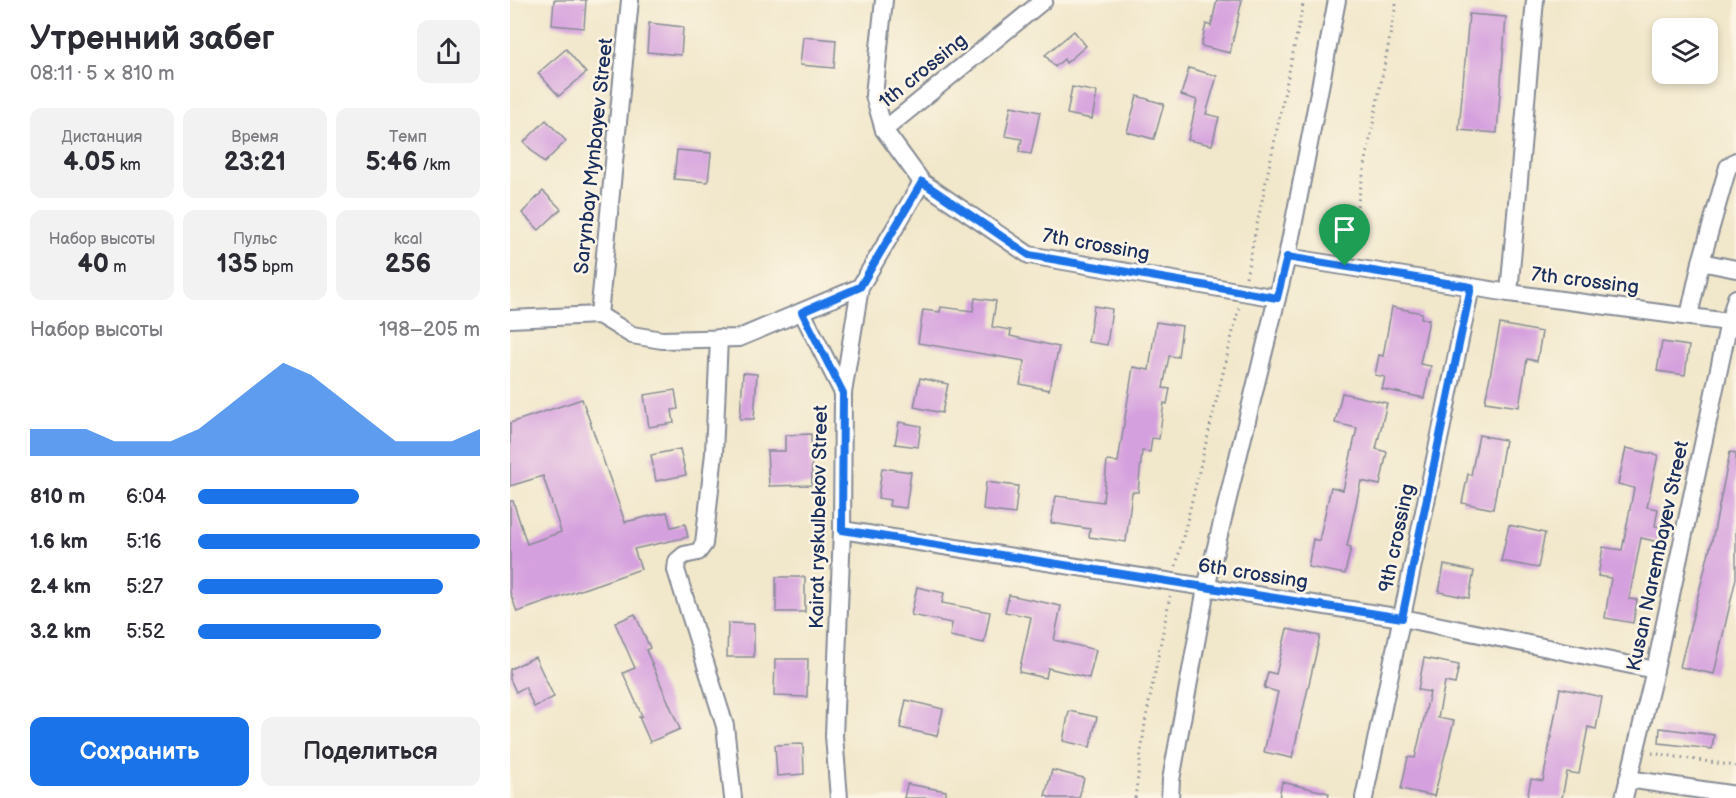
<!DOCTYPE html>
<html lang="ru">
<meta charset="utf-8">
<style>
:root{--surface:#fff;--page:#f2f2f3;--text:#2b2b33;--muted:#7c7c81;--accent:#1a73e8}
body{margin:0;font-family:"Balsamiq Sans",sans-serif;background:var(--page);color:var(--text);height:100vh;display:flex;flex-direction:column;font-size:22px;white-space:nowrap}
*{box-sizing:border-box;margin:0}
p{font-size:20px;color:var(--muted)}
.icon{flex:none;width:33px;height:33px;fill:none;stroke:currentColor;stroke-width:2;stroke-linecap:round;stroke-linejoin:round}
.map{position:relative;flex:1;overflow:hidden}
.drawer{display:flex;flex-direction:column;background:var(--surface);width:510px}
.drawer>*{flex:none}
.tools{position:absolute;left:1142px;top:18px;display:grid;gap:12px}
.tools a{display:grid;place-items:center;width:66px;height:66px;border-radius:12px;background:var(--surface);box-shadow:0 3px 9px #0003;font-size:30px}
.pin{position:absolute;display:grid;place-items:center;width:51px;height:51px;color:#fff;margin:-62px -26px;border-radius:50% 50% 50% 0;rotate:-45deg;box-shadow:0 0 6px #0007}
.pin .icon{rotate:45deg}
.round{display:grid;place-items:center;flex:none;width:63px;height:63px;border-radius:12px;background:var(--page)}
.headline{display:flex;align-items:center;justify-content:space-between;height:102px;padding:0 30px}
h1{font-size:33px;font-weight:800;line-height:45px}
.stats{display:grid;grid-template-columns:repeat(3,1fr);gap:9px;height:102px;padding:6px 30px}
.stats div{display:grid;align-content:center;border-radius:12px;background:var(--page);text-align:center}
.stats b{font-size:26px;font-weight:800}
.stats small{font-size:16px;font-weight:400}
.stats p{font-size:16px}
.chart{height:168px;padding:12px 30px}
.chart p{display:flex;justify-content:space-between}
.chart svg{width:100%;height:108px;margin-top:6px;fill:var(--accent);opacity:.7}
.cta{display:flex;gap:12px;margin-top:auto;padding:12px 30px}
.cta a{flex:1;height:69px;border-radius:12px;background:var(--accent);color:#fff;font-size:24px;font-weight:800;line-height:69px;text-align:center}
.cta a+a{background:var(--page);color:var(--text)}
ul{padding:0 30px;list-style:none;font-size:20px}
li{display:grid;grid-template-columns:96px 72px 1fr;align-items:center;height:45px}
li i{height:15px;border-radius:8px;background:var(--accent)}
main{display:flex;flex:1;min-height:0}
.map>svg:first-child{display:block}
.building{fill:#d5a0de}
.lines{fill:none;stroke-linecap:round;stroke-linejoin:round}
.minor-casing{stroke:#868b94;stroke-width:20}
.path{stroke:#868b94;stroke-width:3;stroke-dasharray:1.5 4.5;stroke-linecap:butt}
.minor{stroke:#fff;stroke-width:16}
.route-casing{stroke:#fff;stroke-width:12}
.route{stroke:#1a73e8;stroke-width:8}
.labels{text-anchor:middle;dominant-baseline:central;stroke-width:5;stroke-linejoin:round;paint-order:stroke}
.street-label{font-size:20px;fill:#1b2f5e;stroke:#fcf5e5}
</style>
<main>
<section class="drawer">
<div class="headline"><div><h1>Утренний забег</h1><p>08:11 · 5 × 810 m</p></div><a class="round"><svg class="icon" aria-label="share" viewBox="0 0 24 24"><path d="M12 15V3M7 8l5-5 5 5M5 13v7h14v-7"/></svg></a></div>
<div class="stats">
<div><p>Дистанция</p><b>4.05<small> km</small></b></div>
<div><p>Время</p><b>23:21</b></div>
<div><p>Темп</p><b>5:46<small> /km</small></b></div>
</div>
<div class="stats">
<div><p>Набор высоты</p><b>40<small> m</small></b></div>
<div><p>Пульс</p><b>135<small> bpm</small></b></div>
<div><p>kcal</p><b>256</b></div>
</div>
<div class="chart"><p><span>Набор высоты</span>198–205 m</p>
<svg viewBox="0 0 160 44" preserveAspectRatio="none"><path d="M0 44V33L10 33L20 33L30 38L40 38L50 38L60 33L70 24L80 15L90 6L100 11L110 20L120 29L130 38L140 38L150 38L160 33V44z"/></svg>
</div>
<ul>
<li><b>810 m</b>6:04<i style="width:57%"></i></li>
<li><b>1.6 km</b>5:16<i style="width:100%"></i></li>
<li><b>2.4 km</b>5:27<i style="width:87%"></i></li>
<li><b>3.2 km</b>5:52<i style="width:65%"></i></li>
</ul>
<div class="cta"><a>Сохранить</a><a>Поделиться</a></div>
</section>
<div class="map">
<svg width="1226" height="798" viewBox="0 0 1226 798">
<rect width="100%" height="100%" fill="#fcf5e5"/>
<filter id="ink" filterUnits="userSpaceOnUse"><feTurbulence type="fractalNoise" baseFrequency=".0167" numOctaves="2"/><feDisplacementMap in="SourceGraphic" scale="12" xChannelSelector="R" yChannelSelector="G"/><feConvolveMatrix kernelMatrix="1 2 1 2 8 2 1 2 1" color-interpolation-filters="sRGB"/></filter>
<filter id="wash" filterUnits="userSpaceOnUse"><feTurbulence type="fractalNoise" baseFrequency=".008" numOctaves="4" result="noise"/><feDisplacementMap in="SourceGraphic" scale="24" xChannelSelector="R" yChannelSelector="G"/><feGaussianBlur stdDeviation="1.35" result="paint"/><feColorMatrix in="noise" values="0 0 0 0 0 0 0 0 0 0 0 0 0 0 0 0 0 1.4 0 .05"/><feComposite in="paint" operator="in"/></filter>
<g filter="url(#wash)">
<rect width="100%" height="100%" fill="#f1e7cb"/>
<g id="blocks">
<g class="building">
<path d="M44 0H76L74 28 42 25Z"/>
<path d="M707 0H732L720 53 691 46 696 24 701 26Z"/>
<path d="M959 14 996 17 987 133 949 130Z"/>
<path d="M139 23 173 27 171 55 137 52Z"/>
<path d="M564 31 576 46 556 63 554 59 545 67 535 55Z"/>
<path d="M293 37 326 40 324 68 290 65Z"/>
<path d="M56 49 76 73 49 96 28 73Z"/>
<path d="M679 68 707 76 696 114 709 117 702 145 678 140 687 100 671 95Z"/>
<path d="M562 87 587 92 582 119 557 114Z"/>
<path d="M627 96 654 104 644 139 617 132Z"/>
<path d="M501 106 530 112 521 154 509 152 512 139 495 136Z"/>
<path d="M36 120 56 141 34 163 14 142Z"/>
<path d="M167 150 201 153 198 182 164 179Z"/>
<path d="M33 191 51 209 29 230 12 213Z"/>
<path d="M465 298 486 301 482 327 501 330 500 336 549 347 539 390 510 384 515 361 408 343 413 310 430 312 431 307 463 311Z"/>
<path d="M584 306 602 309 597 345 578 342Z"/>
<path d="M882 307 912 313 911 318 919 320 910 364 921 366 914 398 872 389 875 377 865 375 869 355 873 356Z"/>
<path d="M646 322 672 326 668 357 659 356 653 388 660 389 657 404 654 403 649 439 642 438 640 452 632 451 628 492H622L616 542 579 537 580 529 541 523 546 496 593 502 597 461 608 462 623 367 639 370Z"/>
<path d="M990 324 1032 332 1027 361 1017 359 1009 407 975 402Z"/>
<path d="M1152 342 1179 346 1175 375 1147 371Z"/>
<path d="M233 373 247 374 244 419H230Z"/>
<path d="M410 378 438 384 432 413 404 407Z"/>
<path d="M165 390 168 409 162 410 164 423 139 427 134 395Z"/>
<path d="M832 393 877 403 866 449 877 452 870 485 851 481 837 546 841 547 835 574 798 567 803 539 809 541 821 487 833 490 847 428 825 423Z"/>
<path d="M72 399 115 522 157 512 161 527 175 524 178 537 124 549 131 569 7 612 0 592V501H3L17 544 51 532 33 476 0 486V423Z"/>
<path d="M389 422 411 426 408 447 385 444Z"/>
<path d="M301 434 302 485 259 486 257 451H275V435Z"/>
<path d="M969 435 995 440 983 509 952 503 958 474 961 475Z"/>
<path d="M1116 448 1148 455 1137 507 1148 509 1145 526 1156 528 1153 543 1131 538 1119 599 1127 600 1123 623 1095 618 1101 578 1088 576 1093 547 1112 550 1124 488 1108 484Z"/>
<path d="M170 449 176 475 146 481 141 455Z"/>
<path d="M1220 452 1226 453V578L1204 674 1170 667 1203 536Z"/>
<path d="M372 468 401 472 396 508 379 506 380 500 368 498Z"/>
<path d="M476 482 508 486 505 514 473 510Z"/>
<path d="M999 525 1035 533 1028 568 991 561Z"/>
<path d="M934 565 964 571 959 598 929 592Z"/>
<rect x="266" y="577" width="29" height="35"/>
<path d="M407 587 434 593 432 603 480 612 474 643 440 636 442 623 401 615Z"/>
<path d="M499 595 551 606 544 640 586 650 579 678 538 668 536 678 509 672 521 617 495 612Z"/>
<path d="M125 614 140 648 136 650 170 729 140 742 129 717 132 716 113 673 125 668 105 623Z"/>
<path d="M218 623 244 624V657H217Z"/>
<path d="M777 629 810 636 782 758 754 752 768 692 754 688 758 672 766 674Z"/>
<path d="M25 657 44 697 24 707 15 687 6 692 0 679V669Z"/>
<path d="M914 658 949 665 945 684 935 682 928 718 944 721 924 796 891 789 898 757 905 758 920 692 908 690Z"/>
<path d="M265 659H298L297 697 264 696Z"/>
<path d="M1050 688 1092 697 1086 729 1078 727 1069 774 1057 772 1052 798H1017L1021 779 1033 781Z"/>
<path d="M396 700 433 709 427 736 390 728Z"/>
<path d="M559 711 587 717 580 747 553 741Z"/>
<path d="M1150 728 1204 735 1202 749 1149 743Z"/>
<path d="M293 744 294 774 267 776 265 745Z"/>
<path d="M542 770 574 778 569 798H544L535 796Z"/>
<path d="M772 782 819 793 818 798H769Z"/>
<path d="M397 784 436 791V798H394Z"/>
</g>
</g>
</g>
<g filter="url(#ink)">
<use href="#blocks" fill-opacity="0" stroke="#868b94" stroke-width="1.5"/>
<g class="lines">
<g class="minor-casing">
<g id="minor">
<path d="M374 0 364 95 374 130 412 182 519 255 767 298"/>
<path d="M374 130 534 0"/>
<path d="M777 257 999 293 1226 323"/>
<path d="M1191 262 1226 269"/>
<path d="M999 293 1025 0"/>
<path d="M292 312 333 393"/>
<path d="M89 315 120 0"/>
<path d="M1179 316 1191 262 1218 167 1226 161"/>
<path d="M0 319 89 315 122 335 152 340 229 338 350 287"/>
<path d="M209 338 204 453 194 544 188 552 174 555 167 561 166 570 215 726 223 798"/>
<path d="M332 530 892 618 1145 670"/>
<path d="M1118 779 1226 795"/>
<path d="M329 798 324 736 332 530 333 393 350 287 412 182"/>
<path d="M660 798 661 780 696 588 777 257 827 0"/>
<path d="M854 798 961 287"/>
<path d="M1114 798 1145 670 1219 322 1226 298"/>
</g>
</g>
<g class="path">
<path d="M838 253 887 0"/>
<path d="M736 277 794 0"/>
<path d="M666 566 729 307"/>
<path d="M1142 753 1226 766"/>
<path d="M625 798 635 723 660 596"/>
</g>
<use href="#minor" class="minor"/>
</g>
</g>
<g class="lines" filter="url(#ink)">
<g class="route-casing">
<path id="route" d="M412 182 519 255 767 298 777 257 961 287 892 618 332 530 333 393 292 312 350 287Z"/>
</g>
<use href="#route" class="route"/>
</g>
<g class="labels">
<g class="street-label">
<text transform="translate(413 71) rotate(-39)">1th crossing</text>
<text transform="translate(84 156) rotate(-84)">Sarynbay Mynbayev Street</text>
<text transform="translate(586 245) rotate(10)">7th crossing</text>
<text transform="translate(1075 281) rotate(7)">7th crossing</text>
<text transform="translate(309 517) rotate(-89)">Kairat ryskulbekov Street</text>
<text transform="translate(887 538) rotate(-78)">9th crossing</text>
<text transform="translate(1148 556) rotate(-78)">Kusan Narembayev Street</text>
<text transform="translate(743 574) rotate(9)">6th crossing</text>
</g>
</g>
</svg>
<div class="tools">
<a><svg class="icon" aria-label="layers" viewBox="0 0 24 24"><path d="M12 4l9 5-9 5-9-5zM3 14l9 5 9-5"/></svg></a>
</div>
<div class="pin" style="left:835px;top:266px;background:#1e9e55"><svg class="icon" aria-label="arrive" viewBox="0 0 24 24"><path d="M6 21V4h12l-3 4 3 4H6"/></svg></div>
</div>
</main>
